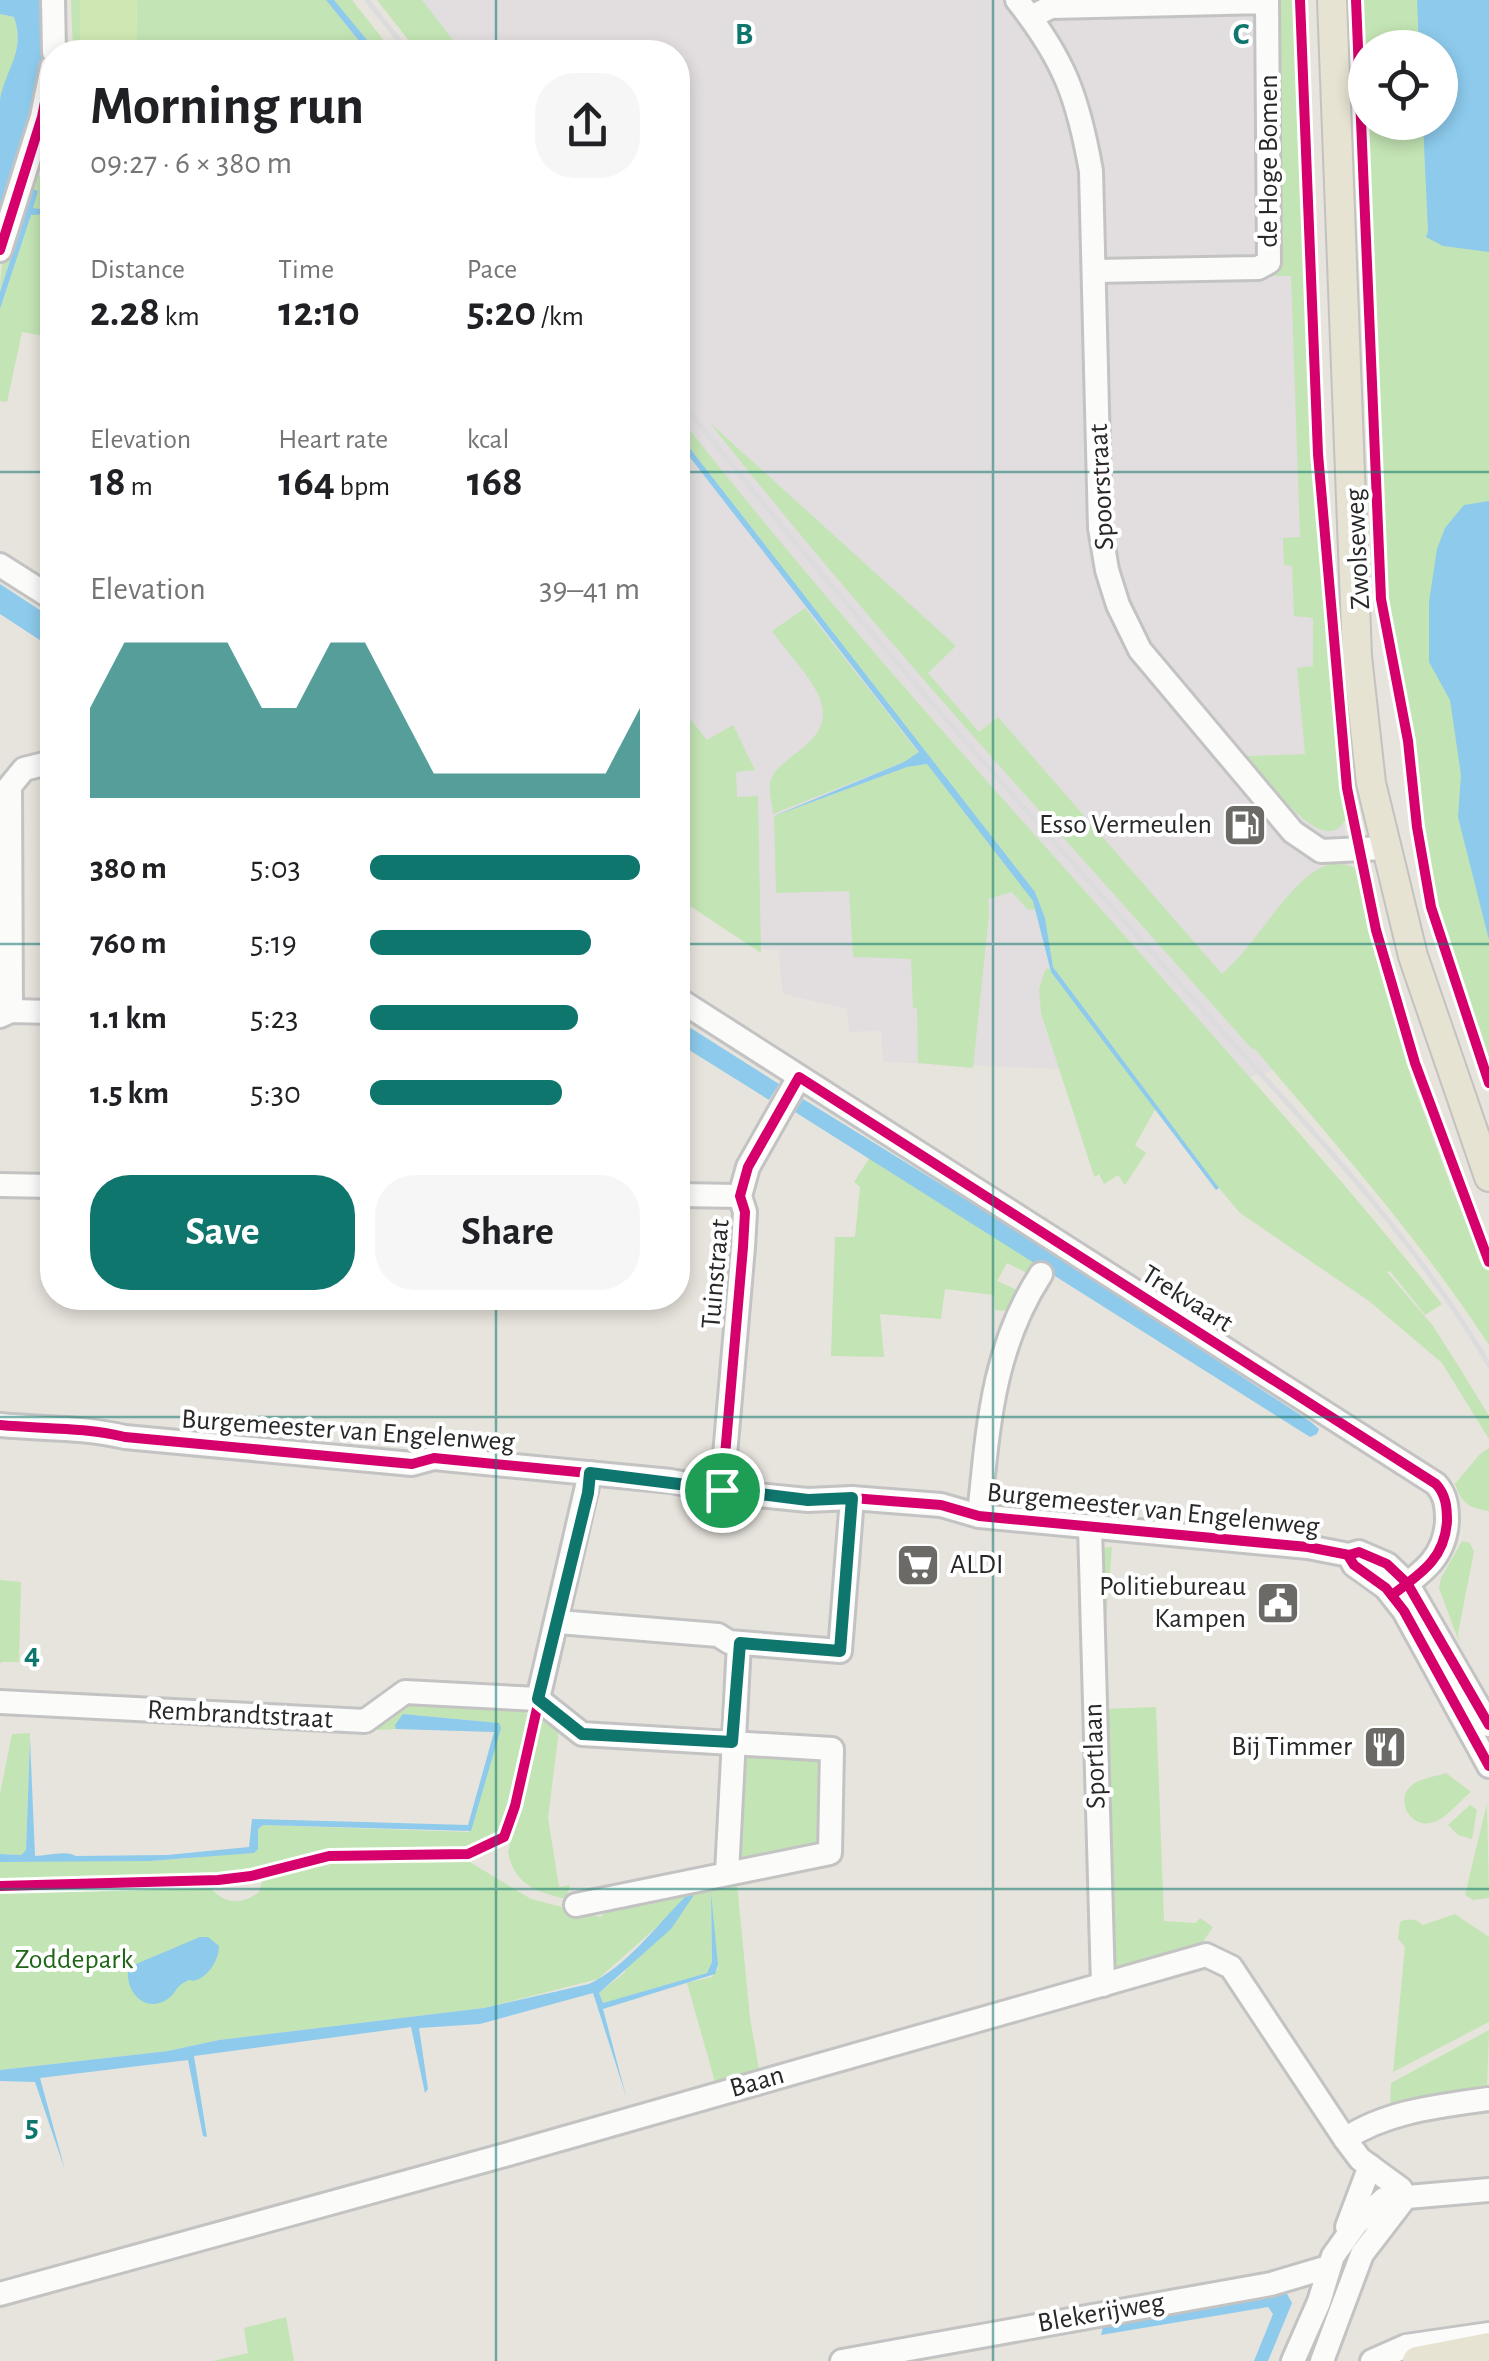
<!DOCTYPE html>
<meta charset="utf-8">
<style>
:root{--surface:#fff;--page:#f6f6f6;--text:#202124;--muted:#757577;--accent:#0f766e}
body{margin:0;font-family:"Alegreya Sans",sans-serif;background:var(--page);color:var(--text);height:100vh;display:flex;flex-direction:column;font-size:38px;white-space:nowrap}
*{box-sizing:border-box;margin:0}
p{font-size:32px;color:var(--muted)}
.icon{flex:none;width:55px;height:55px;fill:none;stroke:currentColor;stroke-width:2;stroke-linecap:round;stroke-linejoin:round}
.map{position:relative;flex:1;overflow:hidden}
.drawer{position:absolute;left:40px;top:40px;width:650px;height:1270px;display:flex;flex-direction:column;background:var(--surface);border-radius:40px;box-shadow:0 5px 15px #0003}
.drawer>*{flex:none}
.tools{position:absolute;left:1348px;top:30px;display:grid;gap:20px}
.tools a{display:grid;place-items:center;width:110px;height:110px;border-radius:50%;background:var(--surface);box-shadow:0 5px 15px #0003;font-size:50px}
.pin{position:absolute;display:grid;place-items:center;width:85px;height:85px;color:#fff;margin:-42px;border:5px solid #fff;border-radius:50%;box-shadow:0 2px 10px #0007}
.round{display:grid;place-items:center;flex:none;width:105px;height:105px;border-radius:40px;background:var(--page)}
.summary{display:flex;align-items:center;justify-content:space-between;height:170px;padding:0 50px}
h1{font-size:55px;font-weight:600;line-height:75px}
.figures{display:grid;grid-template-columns:repeat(3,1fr);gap:15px;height:170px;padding:10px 50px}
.figures div{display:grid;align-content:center}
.figures b{font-size:42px;font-weight:600}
.figures small{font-size:28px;font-weight:400}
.figures p{font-size:28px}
.chart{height:280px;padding:20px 50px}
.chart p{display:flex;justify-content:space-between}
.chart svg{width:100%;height:180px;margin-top:10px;fill:var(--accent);opacity:.7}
.action{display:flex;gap:20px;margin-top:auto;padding:20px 50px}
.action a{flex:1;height:115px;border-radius:40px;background:var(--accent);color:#fff;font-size:40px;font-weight:600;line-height:115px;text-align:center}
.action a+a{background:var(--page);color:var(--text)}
ul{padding:0 50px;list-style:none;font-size:32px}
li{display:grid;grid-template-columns:160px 120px 1fr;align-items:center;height:75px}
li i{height:25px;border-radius:12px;background:var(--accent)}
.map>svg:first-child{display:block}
.industrial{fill:#e2dee0}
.green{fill:#c3e4b4}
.pitch{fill:#cfe8b2}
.water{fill:#8dcaec}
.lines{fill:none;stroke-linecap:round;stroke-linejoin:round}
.minor-casing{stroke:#c4c3c3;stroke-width:28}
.major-casing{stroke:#c3c2c0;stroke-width:32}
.minor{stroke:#fbfbfa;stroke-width:22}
.major{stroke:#e6e3d2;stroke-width:28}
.rail{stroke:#dcdcde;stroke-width:5}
.cycleway-casing{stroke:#fff;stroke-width:16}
.cycleway{stroke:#d6006c;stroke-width:10}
.route-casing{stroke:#fff;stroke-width:20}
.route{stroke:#0f766e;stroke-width:12}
.grid{fill:none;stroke:#0f766e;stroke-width:2.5;stroke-opacity:0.55}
.labels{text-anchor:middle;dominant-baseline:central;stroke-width:8;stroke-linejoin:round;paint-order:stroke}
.street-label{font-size:28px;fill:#282828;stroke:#fff}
.poi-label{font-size:28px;fill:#282828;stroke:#fff;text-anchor:end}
.park-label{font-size:28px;fill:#1f6617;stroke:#fff}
.grid-label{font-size:32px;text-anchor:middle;font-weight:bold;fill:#0f766e;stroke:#fff;stroke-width:8;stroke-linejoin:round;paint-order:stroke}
</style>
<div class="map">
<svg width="1489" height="2361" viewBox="0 0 1489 2361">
<rect width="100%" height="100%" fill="#e7e4dd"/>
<path class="industrial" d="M398 0H1284L1287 90 1339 801 1361 915 1392 1037 1191 1094 1081 1070 883 1062 881 1031 849 1032 847 1009 783 994 778 950 759 949 678 891V52H437Z"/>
<g class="green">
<path d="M71 0H80V52H73Z"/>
<path d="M137 0H326L368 52H136Z"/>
<path d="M334 0H352L393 52H377Z"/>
<path d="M377 0H422L462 52H418Z"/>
<path d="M1275 0H1296L1312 419 1336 737 1348 817C1344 821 1342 826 1337 829 1311 844 1263 774 1247 756L1305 754 1297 668 1313 666V618L1294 616 1292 566 1284 565 1283 538 1300 537 1291 276H1269Z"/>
<path d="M1362 0H1489V1075L1435 903 1420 829 1404 696 1390 647 1366 123 1440 122V48H1365V91Z"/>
<path d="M0 14 14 17C23 45 12 72 0 99Z"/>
<path d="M52 137V152L46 151 38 175 42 177 48 158 52 155V211L33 208V189L0 292C0 239 27 187 46 139Z"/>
<path d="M31 214H52V326L50 337 22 332 7 402 0 401V309Z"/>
<path d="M678 415C847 631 1035 833 1216 1039 1293 1126 1370 1212 1442 1304L1425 1315 1390 1271 1387 1272 1433 1326 1461 1370 1489 1416V1439L1442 1363 1369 1301 1240 1213 1219 1188 1053 967 1045 918 1035 892 678 433Z"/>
<path d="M709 422 956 646 928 673 979 732 998 717 1222 974C1254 948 1290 878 1327 865 1337 861 1348 865 1358 869L1367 915 1413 1083 1452 1189 1489 1272V1345C1420 1239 1336 1145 1255 1049L1251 1048C1068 842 880 638 709 422Z"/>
<path d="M805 608 919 753 904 762 773 814C772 805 769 793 770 783 775 754 841 744 818 694 807 672 786 651 772 631Z"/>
<path d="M678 704 707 740 733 725 755 770 736 772 737 797 758 796 761 953 678 898Z"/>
<path d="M927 764 1024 886 1038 910 1027 909 1012 892 988 899 989 914 973 1068 918 1063 917 1008H913L911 959 853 957 849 891 776 893 774 816 907 767Z"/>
<path d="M1048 968 1156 1108 1135 1145 1146 1153 1125 1185 1118 1175 1104 1184 1099 1174 1095 1177 1093 1173 1041 1013 1039 989 1045 970Z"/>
<path d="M870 1157 1041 1266 1033 1276 1007 1263 997 1281 1022 1292 1009 1311 995 1310 994 1295 945 1289 941 1319 880 1314 884 1357 831 1356 835 1237H855L860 1187 854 1182Z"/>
<path d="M1489 1448V1511C1469 1508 1462 1504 1455 1484L1480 1454Z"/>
<path d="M1462 1541 1470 1543 1474 1552 1458 1633 1459 1642 1439 1588 1441 1578Z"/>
<path d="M1112 1547 1105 1633 1102 1632 1100 1553 1102 1548Z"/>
<path d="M0 1580 21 1582 19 1662H1L0 1665Z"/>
<path d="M406 1699 522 1709 531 1718 506 1823 492 1838 476 1846 456 1850 332 1853 222 1876 0 1881V1862L182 1859 258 1849V1829L263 1825 469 1832 499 1723 403 1714 396 1729 377 1730 385 1715Z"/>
<path d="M1156 1707 1164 1921 1196 1923 1200 1918 1213 1927 1200 1946 1121 1968 1111 1962 1103 1709Z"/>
<path d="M547 1718 559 1729 548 1818 559 1887 570 1885 566 1899C537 1892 514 1885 508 1852L539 1719Z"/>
<path d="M30 1733 26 1850 21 1855 0 1854V1794L12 1734Z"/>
<path d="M741 1752 823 1755 821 1847 741 1863 735 1857 734 1825 742 1818 743 1793 737 1787Z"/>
<path d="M1446 1773 1471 1792C1460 1800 1447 1818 1434 1822 1410 1831 1392 1796 1415 1783 1423 1778 1437 1776 1446 1773Z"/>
<path d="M1487 1803 1489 1898 1473 1900 1465 1895Z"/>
<path d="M1470 1805 1477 1810 1472 1839 1458 1835 1448 1825Z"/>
<path d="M463 1858 531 1899 601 1917 612 1902 730 1879 737 1884 750 2018 759 2069 715 2082 687 1983 712 1977 718 1969 711 1892 712 1962 707 1973 603 2003 599 1993 623 1974 660 1924 598 1979 484 2008 219 2040 168 2051 0 2070V1889L209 1885C221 1904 241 1906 259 1892L263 1878 338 1861Z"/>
<path d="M1455 1914 1489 1937V2022L1393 2072 1405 1947 1398 1939 1400 1922C1410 1918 1415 1919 1423 1925Z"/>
<path d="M1489 2030 1487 2088 1390 2108 1391 2083Z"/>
<path d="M286 2317 294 2361H213L248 2353 244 2328Z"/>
</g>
<path class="pitch" d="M80 0H137L136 52H80Z"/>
<g class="water">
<path d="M0 0H42L43 61 37 93 0 211C0 177 0 133 0 100 5 69 26 53 14 17L0 14Z"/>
<path d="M326 0H334L377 52H368Z"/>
<path d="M1417 0H1489V252L1443 246 1426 237 1428 231 1423 123 1440 122V48L1419 47Z"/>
<path d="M33 189 38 191 33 208 52 211V214L31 215 0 309V292Z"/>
<path d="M678 433 1035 892 1045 918 1053 967 1219 1188 1216 1190 1051 972 1033 901 927 764 907 767 774 816 904 762 919 752 678 442Z"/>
<path d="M1489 501V940L1458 817 1461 775 1450 700 1429 662V602L1437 549 1445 528 1464 505Z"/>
<path d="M0 584 52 618V648L0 614Z"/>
<path d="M678 1020 779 1084 769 1100 678 1043Z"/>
<path d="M803 1099 1075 1267 1311 1422 1319 1429 1317 1434 1310 1437 795 1112Z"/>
<path d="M403 1714 499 1723 501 1728 471 1831 263 1825 258 1829V1849L254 1853 149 1861 0 1862V1854L21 1855 26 1850 30 1739 35 1856C48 1856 64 1850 76 1856L167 1855 249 1847 252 1819 468 1825 494 1732 396 1729 395 1725Z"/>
<path d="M711 1892 718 1965 715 1974 603 2009 626 2096 593 1993 480 2024 419 2028 428 2089 425 2093 411 2027 194 2056 207 2137 203 2136 188 2060 40 2078 65 2170 35 2082 0 2081V2070L168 2051 219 2040 484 2008 589 1984C627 1966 656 1926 685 1897L694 1895 671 1929 599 1993 603 2003 707 1973 712 1962Z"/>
<path d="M200 1937H208L219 1946C219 1958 211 1973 199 1979 186 1984 196 1976 183 1983 176 1987 174 1996 166 2000 144 2014 123 1989 129 1967Z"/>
<path d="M1286 2292 1292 2303 1268 2361H1254L1273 2314 1268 2307 1101 2335 1104 2323Z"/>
</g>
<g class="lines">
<g class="minor-casing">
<g id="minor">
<path d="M53 0 54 52"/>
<path d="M1017 0C1064 59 1078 97 1091 171L1100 528 1107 570 1118 605 1140 650 1293 832 1321 851 1384 848"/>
<path d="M1031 17 1051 7 1267 2 1269 262 1258 268 1095 271"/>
<path d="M0 250 42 117 52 67"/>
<path d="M0 565 52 598"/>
<path d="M678 999 1436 1484C1446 1495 1447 1507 1447 1521 1445 1559 1420 1574 1392 1595"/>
<path d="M11 1011 10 786 24 769 52 762"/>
<path d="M0 1016 11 1011 52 1012"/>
<path d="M0 1185 52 1186"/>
<path d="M678 1195 740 1196"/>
<path d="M0 1425C43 1429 83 1427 125 1437L412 1464 434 1458 454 1460 671 1481 736 1493 808 1500 852 1498 941 1505 979 1516 1308 1547 1349 1555 1359 1552 1387 1564 1407 1583 1489 1725"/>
<path d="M722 1490 743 1247 745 1212 740 1196 748 1167 799 1077"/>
<path d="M979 1516C988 1429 992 1349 1041 1274"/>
<path d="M1090 1527 1103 1985"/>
<path d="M1349 1555 1354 1565 1386 1588 1404 1611 1489 1766"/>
<path d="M558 1622 718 1635 729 1642 840 1651 852 1498"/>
<path d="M538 1699 582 1734 832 1749 830 1853 576 1905"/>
<path d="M538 1699 590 1473"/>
<path d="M0 1702 365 1721 405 1692 538 1699"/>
<path d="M727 1873 739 1643"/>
<path d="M1345 2139C1387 2111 1440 2106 1489 2099"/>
<path d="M1347 2227 1370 2166"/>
<path d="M0 2294 505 2155 1206 1955 1231 1967 1345 2139 1360 2159 1401 2189 1405 2198"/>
<path d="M842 2361 1271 2284 1328 2267"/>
<path d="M1293 2361 1319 2302 1333 2256 1356 2224 1384 2199 1489 2190"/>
<path d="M1322 2361 1362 2254 1405 2198"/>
<path d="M1372 2361 1406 2346 1489 2334"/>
</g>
</g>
<g class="major-casing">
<g id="major">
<path d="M1332 0 1357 656 1371 783 1413 956 1489 1177"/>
<path d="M1417 2361 1489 2347"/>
</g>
</g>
<use href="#minor" class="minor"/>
<use href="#major" class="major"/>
<g class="rail">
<path d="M367 0 408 52"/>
<path d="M678 397C837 600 1009 791 1180 984 1287 1105 1407 1224 1489 1365"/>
</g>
<g class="cycleway-casing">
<g id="cycleway">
<path d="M1300 0 1318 454 1347 788 1376 930 1415 1063 1489 1262"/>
<path d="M1356 0 1381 599 1408 741 1417 827 1431 907 1489 1083"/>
<path d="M0 250 42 117 52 67"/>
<path d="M0 1425C43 1429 83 1427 125 1437L412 1464 434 1458 454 1460 671 1481 736 1493 808 1500 852 1498 941 1505 979 1516 1308 1547 1349 1555 1359 1552 1387 1564 1407 1583 1489 1725"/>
<path d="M722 1490 743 1247 745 1212 740 1196 748 1167 799 1077 1436 1484C1446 1495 1447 1507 1447 1521 1445 1559 1420 1574 1392 1595"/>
<path d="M1349 1557 1354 1565 1386 1588 1404 1611 1489 1766"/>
<path d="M0 1886 218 1880 251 1876 329 1856 468 1854 504 1837 515 1806 590 1473"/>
</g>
</g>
<use href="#cycleway" class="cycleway"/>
</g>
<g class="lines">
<g class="route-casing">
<path id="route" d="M590 1473 808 1500 852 1498 840 1651 740 1643 732 1742 582 1734 538 1699 588 1493Z"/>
</g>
<use href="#route" class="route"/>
</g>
<path class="grid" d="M496 0V52M993 0V2361M0 472H52M678 472H1489M0 944H52M678 944H1489M496 1298V2361M0 1417H1489M0 1889H1489"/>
<defs>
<g id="fuel-square" transform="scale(2.25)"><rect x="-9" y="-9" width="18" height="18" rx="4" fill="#6b6a67" stroke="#fff"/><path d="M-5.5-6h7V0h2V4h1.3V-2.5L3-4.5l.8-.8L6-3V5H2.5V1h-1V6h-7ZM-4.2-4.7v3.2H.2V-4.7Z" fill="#fff"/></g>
<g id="supermarket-square" transform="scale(2.25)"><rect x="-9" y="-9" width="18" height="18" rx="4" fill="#6b6a67" stroke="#fff"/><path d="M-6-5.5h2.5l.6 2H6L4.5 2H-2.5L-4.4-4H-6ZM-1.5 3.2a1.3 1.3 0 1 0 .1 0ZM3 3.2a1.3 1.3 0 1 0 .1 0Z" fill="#fff"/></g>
<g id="civic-square" transform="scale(2.25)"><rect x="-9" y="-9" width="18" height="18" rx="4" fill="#6b6a67" stroke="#fff"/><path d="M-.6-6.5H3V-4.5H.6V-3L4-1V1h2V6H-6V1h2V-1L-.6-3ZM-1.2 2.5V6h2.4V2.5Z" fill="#fff"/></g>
<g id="restaurant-square" transform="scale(2.25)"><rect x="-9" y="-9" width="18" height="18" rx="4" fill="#6b6a67" stroke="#fff"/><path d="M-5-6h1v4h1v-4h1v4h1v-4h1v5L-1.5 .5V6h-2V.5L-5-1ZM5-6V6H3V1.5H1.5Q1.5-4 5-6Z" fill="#fff"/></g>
</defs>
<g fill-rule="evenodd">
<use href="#fuel-square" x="1245" y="825"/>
<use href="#supermarket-square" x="918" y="1565"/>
<use href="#civic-square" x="1278" y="1603"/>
<use href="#restaurant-square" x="1385" y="1747"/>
</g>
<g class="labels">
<g class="street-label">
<text transform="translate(1269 161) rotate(-90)">de Hoge Bomen</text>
<text transform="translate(1102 487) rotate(-93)">Spoorstraat</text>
<text transform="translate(1358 549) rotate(-93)">Zwolseweg</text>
<text transform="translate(716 1274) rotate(-85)">Tuinstraat</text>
<text transform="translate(1187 1299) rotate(32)">Trekvaart</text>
<text transform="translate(348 1431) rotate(4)">Burgemeester van Engelenweg</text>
<text transform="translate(1153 1510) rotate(6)">Burgemeester van Engelenweg</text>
<text transform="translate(240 1715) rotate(3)">Rembrandtstraat</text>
<text transform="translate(1095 1756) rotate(-92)">Sportlaan</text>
<text transform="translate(757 2082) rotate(-16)">Baan</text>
<text transform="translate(1101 2313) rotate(-10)">Blekerijweg</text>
</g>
<g class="poi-label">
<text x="1212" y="825">Esso Vermeulen</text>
<text x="950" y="1565" text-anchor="start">ALDI</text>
<text x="1246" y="1587">Politiebureau<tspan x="1246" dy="32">Kampen</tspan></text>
<text x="1352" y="1747">Bij Timmer</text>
</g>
<g class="park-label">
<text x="74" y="1960">Zoddepark</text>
</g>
</g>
<g class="grid-label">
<text x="744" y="44">B</text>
<text x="1241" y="44">C</text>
<text x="32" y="1664">4</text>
<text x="32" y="2136">5</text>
</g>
</svg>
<div class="tools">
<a><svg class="icon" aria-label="locate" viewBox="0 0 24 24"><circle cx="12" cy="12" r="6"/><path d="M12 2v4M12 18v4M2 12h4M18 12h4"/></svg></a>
</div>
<div class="pin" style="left:722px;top:1490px;background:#1e9e55"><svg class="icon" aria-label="arrive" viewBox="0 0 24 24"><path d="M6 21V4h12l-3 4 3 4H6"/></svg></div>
<section class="drawer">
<div class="summary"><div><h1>Morning run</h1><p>09:27 · 6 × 380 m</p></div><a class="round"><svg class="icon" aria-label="share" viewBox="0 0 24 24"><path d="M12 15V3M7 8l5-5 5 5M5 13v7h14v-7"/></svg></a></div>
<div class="figures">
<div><p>Distance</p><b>2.28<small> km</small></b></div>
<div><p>Time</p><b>12:10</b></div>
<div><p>Pace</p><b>5:20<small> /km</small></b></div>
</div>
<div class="figures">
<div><p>Elevation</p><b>18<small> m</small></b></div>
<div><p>Heart rate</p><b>164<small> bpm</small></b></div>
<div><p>kcal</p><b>168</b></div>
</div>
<div class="chart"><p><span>Elevation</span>39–41 m</p>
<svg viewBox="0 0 160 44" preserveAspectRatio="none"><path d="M0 44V22L10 6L20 6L30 6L40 6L50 22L60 22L70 6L80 6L90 22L100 38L110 38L120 38L130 38L140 38L150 38L160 22V44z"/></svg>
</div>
<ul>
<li><b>380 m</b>5:03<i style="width:100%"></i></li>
<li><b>760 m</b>5:19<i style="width:82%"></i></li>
<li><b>1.1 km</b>5:23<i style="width:77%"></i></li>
<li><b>1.5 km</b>5:30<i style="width:71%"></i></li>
</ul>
<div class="action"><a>Save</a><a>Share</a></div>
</section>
</div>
